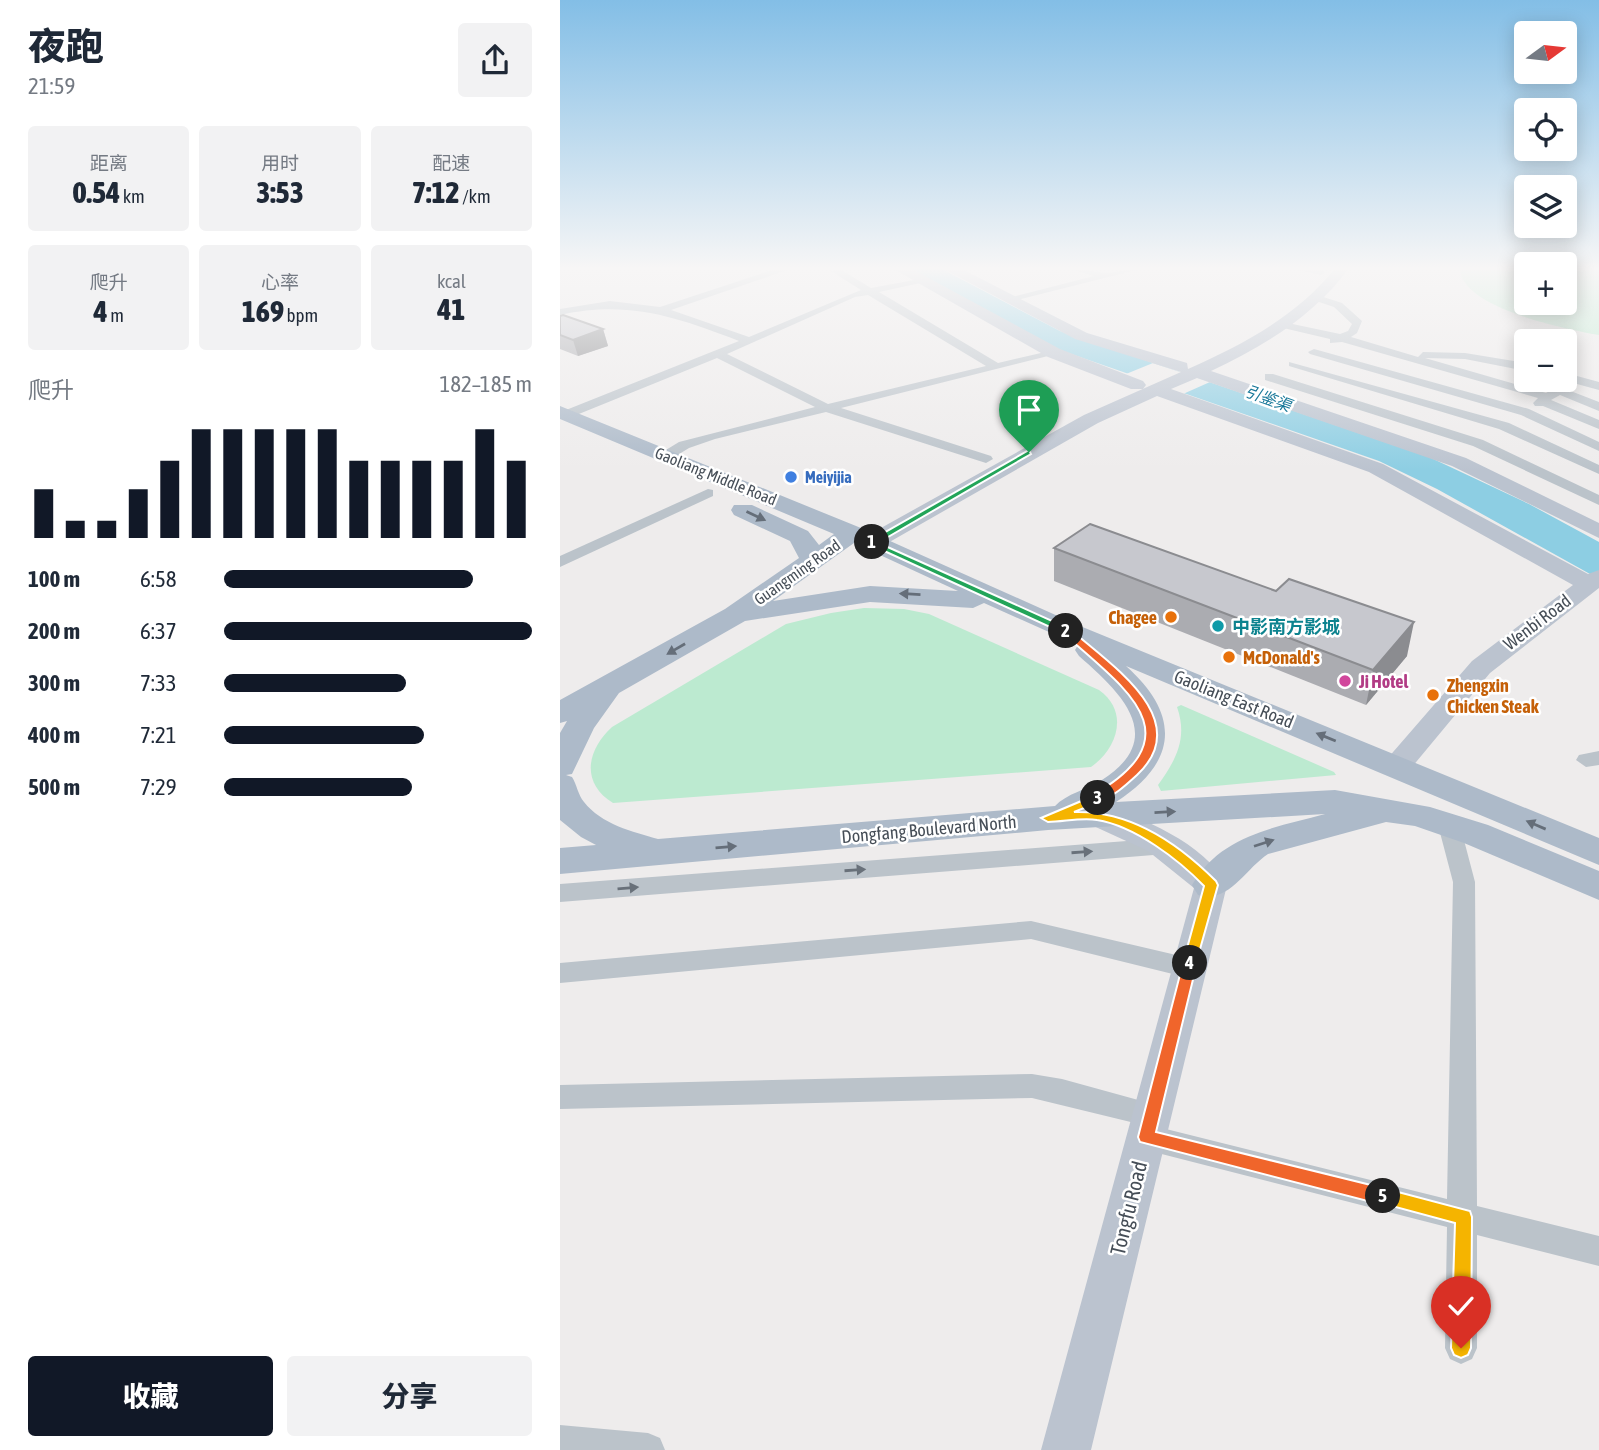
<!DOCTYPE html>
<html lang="zh">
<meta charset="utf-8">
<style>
:root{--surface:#fff;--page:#f2f2f3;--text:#1f2937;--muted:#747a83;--accent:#111827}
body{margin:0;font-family:"Asap Condensed","Noto Sans SC",sans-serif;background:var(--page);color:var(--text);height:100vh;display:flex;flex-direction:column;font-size:26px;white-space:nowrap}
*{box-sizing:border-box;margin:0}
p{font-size:23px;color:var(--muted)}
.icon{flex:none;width:38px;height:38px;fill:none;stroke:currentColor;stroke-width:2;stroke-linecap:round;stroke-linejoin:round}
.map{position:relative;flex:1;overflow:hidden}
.side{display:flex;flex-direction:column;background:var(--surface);width:560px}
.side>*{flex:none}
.needle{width:46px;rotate:75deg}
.fabs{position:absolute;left:954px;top:21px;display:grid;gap:14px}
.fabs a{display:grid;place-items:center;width:63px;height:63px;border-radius:7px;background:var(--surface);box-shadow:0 4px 18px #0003;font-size:35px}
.pin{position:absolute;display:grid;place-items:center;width:60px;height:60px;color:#fff;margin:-72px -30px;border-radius:50% 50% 50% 0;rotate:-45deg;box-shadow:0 0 7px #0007}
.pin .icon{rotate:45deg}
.km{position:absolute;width:35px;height:35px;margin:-18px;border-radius:50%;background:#222;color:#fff;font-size:19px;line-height:35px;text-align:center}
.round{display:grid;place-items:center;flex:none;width:74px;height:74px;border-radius:7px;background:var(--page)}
.overview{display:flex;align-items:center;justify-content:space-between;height:119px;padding:0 28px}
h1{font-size:38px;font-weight:800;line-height:52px}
.metrics{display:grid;grid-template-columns:repeat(3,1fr);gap:10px;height:119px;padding:7px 28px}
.metrics div{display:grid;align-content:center;border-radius:7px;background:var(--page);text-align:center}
.metrics b{font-size:30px;font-weight:800}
.metrics small{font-size:19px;font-weight:400}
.metrics p{font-size:19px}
.chart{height:196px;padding:14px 28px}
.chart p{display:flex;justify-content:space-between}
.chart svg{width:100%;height:126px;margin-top:7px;stroke:var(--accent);stroke-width:6}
.cta{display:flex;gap:14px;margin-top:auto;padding:14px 28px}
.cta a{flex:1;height:80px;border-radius:7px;background:var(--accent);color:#fff;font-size:28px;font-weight:800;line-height:80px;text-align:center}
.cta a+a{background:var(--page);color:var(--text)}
ul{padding:0 28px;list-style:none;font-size:23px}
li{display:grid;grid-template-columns:112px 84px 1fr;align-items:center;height:52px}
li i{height:18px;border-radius:9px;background:var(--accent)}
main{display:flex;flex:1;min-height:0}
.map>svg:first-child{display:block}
.green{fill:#bcead0}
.water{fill:#8dcee3}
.pier{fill:#eeecec}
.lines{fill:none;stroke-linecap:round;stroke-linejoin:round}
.street{fill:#bbc3ca;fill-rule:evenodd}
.secondary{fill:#bbc3cf;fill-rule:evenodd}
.primary{fill:#adbac9;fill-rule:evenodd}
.wall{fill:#abacb1}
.shaded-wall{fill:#8b8c90}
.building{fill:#c7c8ce;stroke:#8b8c90;stroke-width:2}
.oneway{fill:#656e79}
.oneway2{fill:#69717a}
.split-1{fill:#22a559;stroke:#fff;stroke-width:2}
.split-2{fill:#22a559;stroke:#fff;stroke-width:2}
.split-3{fill:#f0652b;stroke:#fff;stroke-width:2}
.split-4{fill:#f5b400;stroke:#fff;stroke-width:2}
.split-5{fill:#f0652b;stroke:#fff;stroke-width:2}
.split-6{fill:#f5b400;stroke:#fff;stroke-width:2}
.shop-dot{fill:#3f7fe0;stroke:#fff;stroke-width:2.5}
.food-dot{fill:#e8710a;stroke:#fff;stroke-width:2.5}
.culture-dot{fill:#0f9aa8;stroke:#fff;stroke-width:2.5}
.hotel-dot{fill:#d1479c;stroke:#fff;stroke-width:2.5}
.labels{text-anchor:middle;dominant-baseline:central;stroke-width:5;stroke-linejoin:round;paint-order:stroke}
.far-water-label{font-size:16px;font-style:italic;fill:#187899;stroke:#fff}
.far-street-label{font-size:16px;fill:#464e57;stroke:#fff}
.far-shop-label{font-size:16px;font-weight:bold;fill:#366cbe;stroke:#fff;text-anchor:start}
.food-label{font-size:18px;font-weight:bold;fill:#c56008;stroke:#fff;text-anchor:start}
.street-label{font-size:18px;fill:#464e57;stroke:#fff}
.culture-label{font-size:18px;font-weight:bold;fill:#0d838f;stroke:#fff;text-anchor:start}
.hotel-label{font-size:18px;font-weight:bold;fill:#b23c85;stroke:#fff;text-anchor:start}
.near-street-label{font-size:21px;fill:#464e57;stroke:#fff}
</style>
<main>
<section class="side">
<div class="overview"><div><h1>夜跑</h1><p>21:59</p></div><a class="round"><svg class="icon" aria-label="share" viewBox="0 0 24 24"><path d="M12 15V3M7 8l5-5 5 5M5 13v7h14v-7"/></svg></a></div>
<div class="metrics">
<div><p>距离</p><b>0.54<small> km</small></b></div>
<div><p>用时</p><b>3:53</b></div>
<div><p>配速</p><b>7:12<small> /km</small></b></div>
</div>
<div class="metrics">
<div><p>爬升</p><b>4<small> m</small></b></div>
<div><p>心率</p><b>169<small> bpm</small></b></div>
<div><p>kcal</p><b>41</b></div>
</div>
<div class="chart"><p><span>爬升</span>182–185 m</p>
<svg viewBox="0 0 160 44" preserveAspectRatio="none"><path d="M5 44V27M15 44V38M25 44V38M35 44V27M45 44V17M55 44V6M65 44V6M75 44V6M85 44V6M95 44V6M105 44V17M115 44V17M125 44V17M135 44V17M145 44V6M155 44V17"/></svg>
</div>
<ul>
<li><b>100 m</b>6:58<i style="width:81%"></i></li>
<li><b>200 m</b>6:37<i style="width:100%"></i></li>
<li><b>300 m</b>7:33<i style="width:59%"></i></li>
<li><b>400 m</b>7:21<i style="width:65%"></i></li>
<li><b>500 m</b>7:29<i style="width:61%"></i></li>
</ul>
<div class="cta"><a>收藏</a><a>分享</a></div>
</section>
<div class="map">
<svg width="1039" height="1450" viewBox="0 0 1039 1450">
<rect width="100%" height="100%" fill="#eeecec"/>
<g class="green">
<path d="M900 268H966V303H1004L1005 268H1039V335C1006 329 900 308 900 268Z"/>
<path d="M304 608 344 609 369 614 539 690C570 712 557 749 531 767L53 803C21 783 26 751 52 727L226 624 271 613Z"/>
<path d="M621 705 774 772 776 775 601 791 598 785C616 760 628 738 617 707Z"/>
</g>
<path class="water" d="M344 268H380L500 331 869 457 969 504 1039 542V579L877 489 819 461 494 348Z"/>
<path class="pier" d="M593 363 650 382 623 394 566 374Z"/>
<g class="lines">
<g class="street">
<path d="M218 268H233L111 310 189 337 301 290 271 271 286 268 283 271 311 288 365 278V282L319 292 438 363 494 350 500 353 281 408 431 456 433 459 426 463 266 412 155 439 129 448 111 459H101V453L119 442 255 407 157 358 9 418 0 417 1 412 179 341C116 317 69 300 0 315V309L50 301 100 307ZM308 295 426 366 268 404 167 354 295 297Z"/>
<path d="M507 268 547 273 584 268 449 302 444 299 534 276Z"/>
<path d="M729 268H755L766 272 761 275Z"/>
<path d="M757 295 782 303 802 321 797 333 791 337 858 357 863 352 905 353 966 363V371L905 359 865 358 986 393 1006 381 1003 380 1006 373 1039 382V390L1017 384 1008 390 1039 402V411L1000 395 991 400 1039 420V429L983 406H975L973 403 978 398 782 342 770 343V339L719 327V323L723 322 780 334 788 331 792 324 774 307 753 300 752 298Z"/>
<path d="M754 349 969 409 1039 442V451L961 415 750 354 748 352Z"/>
<path d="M729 362 949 423 1039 465V474L939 429 729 366Z"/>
<path d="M705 374H713L923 440 1039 495V505L913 446 705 380Z"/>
<path d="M148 489 153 490V496L0 567V556Z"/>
<path d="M1039 751V765L1026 767 1016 760 1019 755Z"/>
<path d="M889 818 897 820 900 825 915 882 917 1206 1039 1236V1266L917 1235V1348L912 1359 901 1364 890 1359 885 1348 887 1227 586 1150 576 1146 572 1137 576 1128 583 1125 472 1098 0 1109V1085L472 1074 502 1079 600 1106 604 1115 600 1124 594 1126 887 1199 893 882 878 825 881 820Z"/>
<path d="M606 838 614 841 617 846 614 851 606 854 0 902V884Z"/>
<path d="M471 921 629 958 638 961 641 968 638 975 629 978 471 939 0 983V963Z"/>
<path d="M0 1425 88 1433 100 1438 105 1450H0Z"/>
</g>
<g class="secondary">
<path d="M332 268H350L500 349 583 381 586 385 583 389H571L488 357Z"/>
<path d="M382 268H400L527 333 627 363 628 369C682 345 739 315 775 268H789C755 315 703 347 651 371L906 458 1039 523V538L892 466 637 378 611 389 823 464 1028 574 1039 570V588L930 673 847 773 837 776 827 773 822 766 827 759 912 661 1013 585 809 472 597 396 538 423 319 548H303L300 543 303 538 524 415 621 372 515 339Z"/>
<path d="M538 804C582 817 644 843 667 885L531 1450H481L634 888 588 851 527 823 523 815 527 807Z"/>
</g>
<path class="primary" d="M0 406 301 528 520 626 1039 838V865L566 666C621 715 618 762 556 802L775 790 870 807 928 825 1039 871V900L904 843 855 826 826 822 708 854C684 870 669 904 638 895L632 885C661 835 714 828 765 814L488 830 0 874V848L36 845 21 837 0 820V733L7 721 0 723V700L165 609 239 558 230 541 174 515 171 510 174 505H192L248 531 259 545 274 534 0 419ZM294 543 398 591 310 586 213 601ZM310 602 413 608 424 603 518 645 515 650 519 656C560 692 609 737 542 780 528 789 506 794 495 806L98 839C73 832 41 824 24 802 18 795 17 785 12 777L6 775 12 774 34 728 59 693 185 621Z"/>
</g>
<g class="wall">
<path d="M0 316 43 329 48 346 18 356 0 349Z"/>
<path d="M494 548 847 656 806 705 494 581Z"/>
</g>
<g class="shaded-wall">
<path d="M43 329 48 346 18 356 13 340Z"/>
<path d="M854 622 847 656 806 705 813 670Z"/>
</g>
<g class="building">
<path d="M3 315 43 329 13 340 0 335V316Z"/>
<path d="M530 524 716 591 729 579 854 622 813 670 494 548Z"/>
</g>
<defs><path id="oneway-solid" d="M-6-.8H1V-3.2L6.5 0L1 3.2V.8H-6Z" transform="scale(1.75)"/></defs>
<g class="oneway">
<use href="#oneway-solid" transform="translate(196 516) rotate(25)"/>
<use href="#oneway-solid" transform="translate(350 594) rotate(-177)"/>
<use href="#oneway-solid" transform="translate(116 649) rotate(150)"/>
<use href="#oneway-solid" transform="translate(766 737) rotate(-158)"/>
<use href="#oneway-solid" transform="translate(605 812) rotate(-3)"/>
<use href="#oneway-solid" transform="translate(976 825) rotate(-157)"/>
<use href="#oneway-solid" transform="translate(704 843) rotate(-18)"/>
<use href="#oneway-solid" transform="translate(166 847) rotate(-5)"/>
</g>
<g class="oneway2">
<use href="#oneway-solid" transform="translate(522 852) rotate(-4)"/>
<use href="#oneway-solid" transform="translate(295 870) rotate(-4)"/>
<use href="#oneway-solid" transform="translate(68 888) rotate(-5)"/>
</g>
<linearGradient id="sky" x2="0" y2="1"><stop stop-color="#83bee6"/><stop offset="0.57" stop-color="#f7f6f6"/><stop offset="1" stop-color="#f7f6f6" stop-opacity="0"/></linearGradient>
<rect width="1039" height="471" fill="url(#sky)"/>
<path class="split-1" d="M469 450 471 454 316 544 308 542Z"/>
<path class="split-2" d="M312 540 510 629 511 631 503 633 309 544Z"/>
<path class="split-3" d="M503 629H510C548 663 637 719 577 775 565 786 553 797 538 802L531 798 533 795C639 734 561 686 503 633Z"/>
<path class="split-4" d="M538 794 544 798 542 801 514 812C569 810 618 843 656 881L658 885 635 967 630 969 623 963 644 886C619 860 575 826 537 820 522 817 503 822 488 822L481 818Z"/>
<path class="split-5" d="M630 957 637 963 596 1132 823 1188 830 1191 832 1196 830 1202 823 1205 580 1142 578 1137 623 963Z"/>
<path class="split-6" d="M823 1188 910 1211 912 1217 911 1348 908 1355 901 1358 894 1355 891 1348 895 1223 817 1202 815 1196 817 1191Z"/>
<circle class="shop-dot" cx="231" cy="477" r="7"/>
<g class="food-dot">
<circle cx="611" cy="617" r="7"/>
<circle cx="669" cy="657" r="7"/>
<circle cx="873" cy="695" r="7"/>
</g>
<circle class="culture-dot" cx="658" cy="626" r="7"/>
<circle class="hotel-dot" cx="785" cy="681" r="7"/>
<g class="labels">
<g class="far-water-label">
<text transform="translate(708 398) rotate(20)">引鉴渠</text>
</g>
<g class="far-street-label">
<text transform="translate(156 476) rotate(22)">Gaoliang Middle Road</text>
<text transform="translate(237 572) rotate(-35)">Guangming Road</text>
</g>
<g class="far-shop-label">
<text x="245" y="477">Meiyijia</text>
</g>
<g class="food-label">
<text x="597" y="617" text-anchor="end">Chagee</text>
<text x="683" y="657">McDonald's</text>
<text x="887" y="685">Zhengxin<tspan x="887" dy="21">Chicken Steak</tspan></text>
</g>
<g class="street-label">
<text transform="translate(977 622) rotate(-37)">Wenbi Road</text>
<text transform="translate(674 699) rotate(22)">Gaoliang East Road</text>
<text transform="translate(369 829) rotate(-5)">Dongfang Boulevard North</text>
</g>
<g class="culture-label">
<text x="672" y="626">中影南方影城</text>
</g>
<g class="hotel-label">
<text x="799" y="681">Ji Hotel</text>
</g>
<g class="near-street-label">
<text transform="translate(568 1208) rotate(-76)">Tongfu Road</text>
</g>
</g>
</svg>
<div class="fabs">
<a><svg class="needle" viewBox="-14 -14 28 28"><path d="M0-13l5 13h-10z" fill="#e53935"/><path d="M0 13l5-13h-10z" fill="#747a83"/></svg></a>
<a><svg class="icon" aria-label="locate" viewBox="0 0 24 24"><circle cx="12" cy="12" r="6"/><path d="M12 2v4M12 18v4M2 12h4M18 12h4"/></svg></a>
<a><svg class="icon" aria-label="layers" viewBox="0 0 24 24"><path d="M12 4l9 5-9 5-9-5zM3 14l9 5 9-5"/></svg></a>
<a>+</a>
<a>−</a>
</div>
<div class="pin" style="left:469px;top:452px;background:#1e9e55"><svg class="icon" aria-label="arrive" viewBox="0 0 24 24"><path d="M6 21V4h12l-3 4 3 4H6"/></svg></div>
<div class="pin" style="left:901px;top:1348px;background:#d93025"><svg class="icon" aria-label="check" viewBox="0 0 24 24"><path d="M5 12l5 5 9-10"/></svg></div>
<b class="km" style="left:312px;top:542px">1</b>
<b class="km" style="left:506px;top:631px">2</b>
<b class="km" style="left:538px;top:798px">3</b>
<b class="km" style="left:630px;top:963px">4</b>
<b class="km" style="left:823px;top:1196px">5</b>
</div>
</main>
